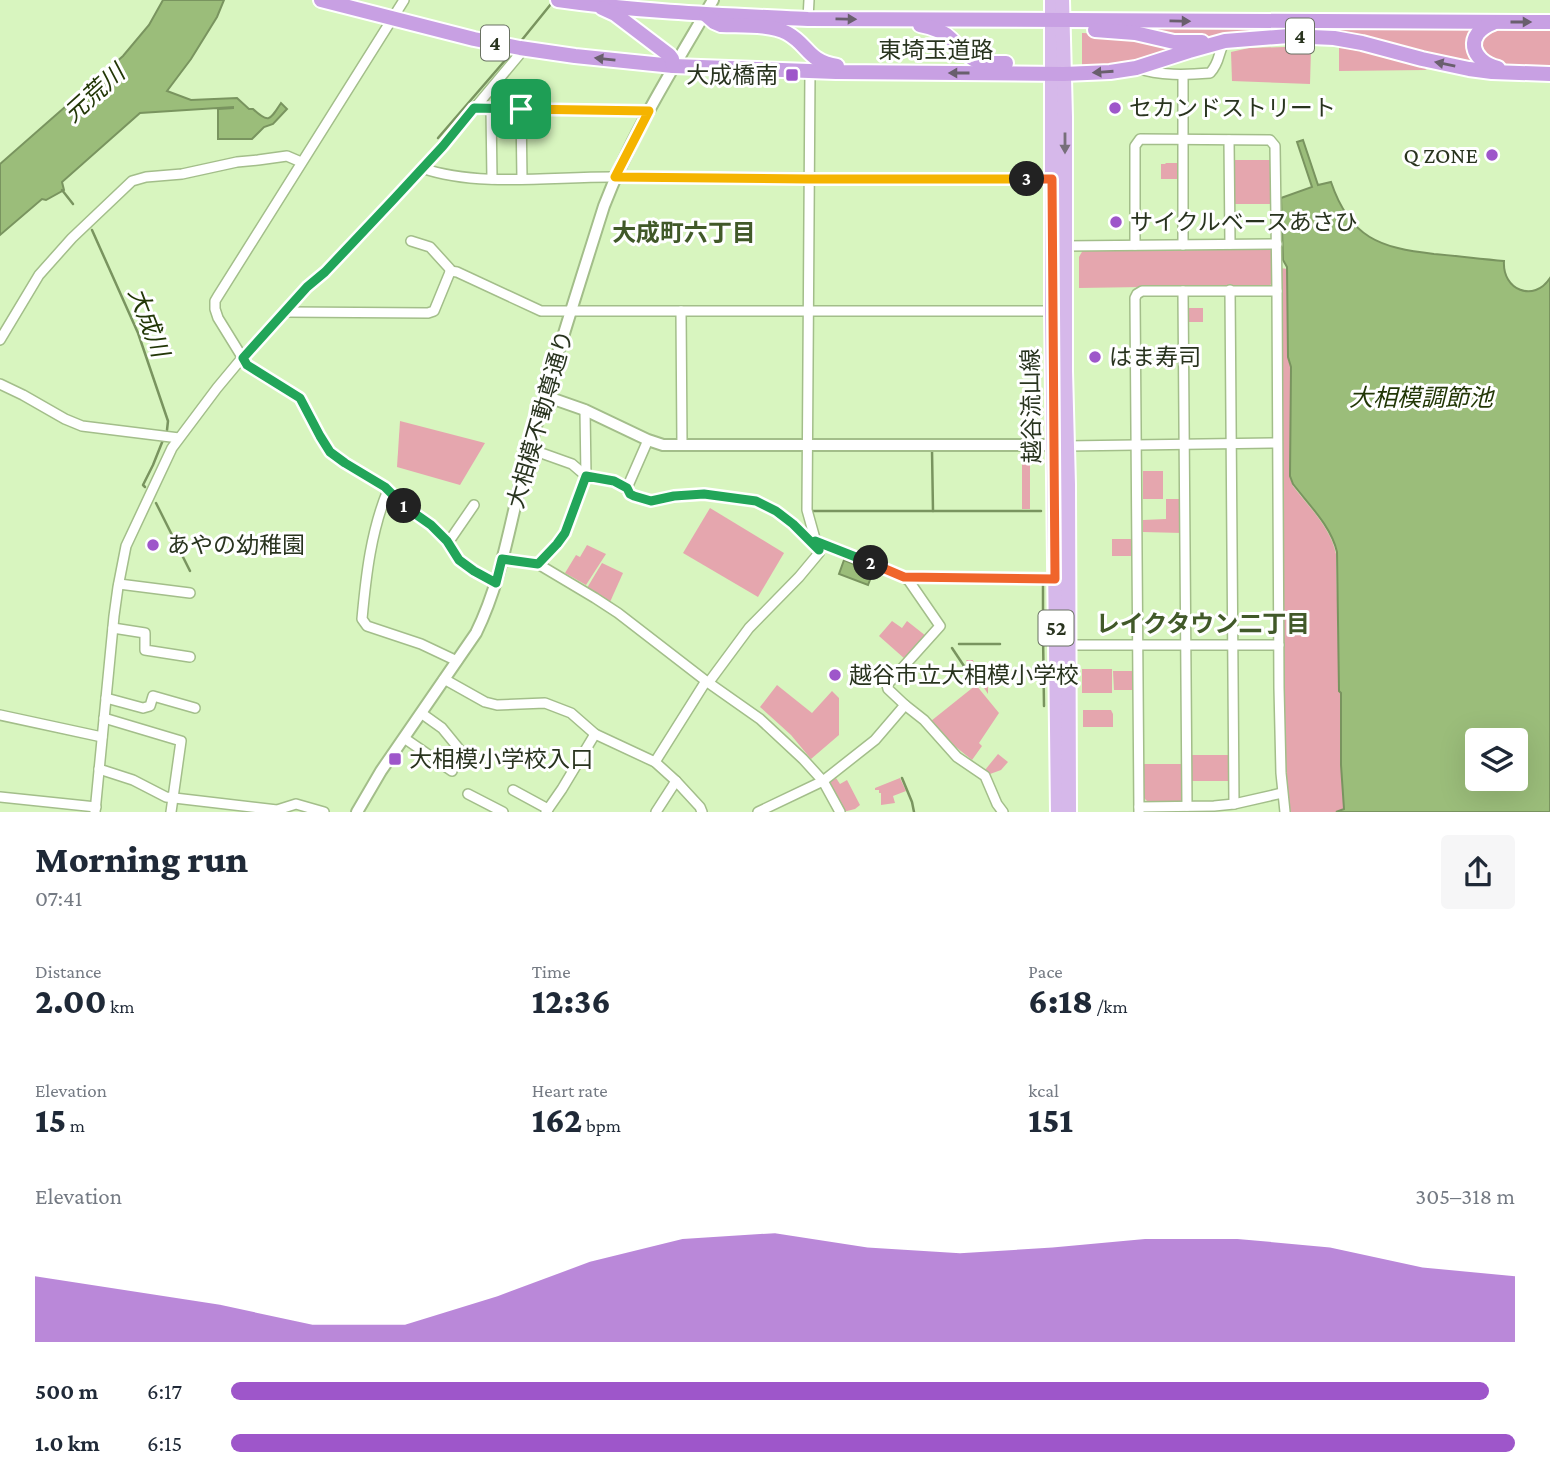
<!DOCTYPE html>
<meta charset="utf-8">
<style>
:root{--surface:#fff;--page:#f6f6f7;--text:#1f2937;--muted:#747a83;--accent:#9e56ca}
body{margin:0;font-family:"Crimson Pro","Noto Sans JP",serif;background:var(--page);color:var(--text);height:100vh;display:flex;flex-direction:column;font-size:26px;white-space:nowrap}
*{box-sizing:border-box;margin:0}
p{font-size:23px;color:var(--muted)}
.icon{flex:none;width:38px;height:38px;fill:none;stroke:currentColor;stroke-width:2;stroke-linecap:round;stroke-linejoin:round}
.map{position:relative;height:812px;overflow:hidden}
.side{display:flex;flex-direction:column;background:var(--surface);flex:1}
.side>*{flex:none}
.controls{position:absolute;left:1465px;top:728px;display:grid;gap:14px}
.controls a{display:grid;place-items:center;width:63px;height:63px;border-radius:7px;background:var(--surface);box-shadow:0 7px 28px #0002;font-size:35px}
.pin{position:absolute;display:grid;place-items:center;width:60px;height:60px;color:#fff;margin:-30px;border-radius:14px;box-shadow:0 4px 10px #0006}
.km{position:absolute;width:35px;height:35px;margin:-18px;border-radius:50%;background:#222;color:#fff;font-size:19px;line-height:35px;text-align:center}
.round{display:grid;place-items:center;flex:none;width:74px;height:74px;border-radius:7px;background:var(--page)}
.headline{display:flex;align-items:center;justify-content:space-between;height:119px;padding:0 35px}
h1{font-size:38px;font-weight:800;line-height:52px}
.metrics{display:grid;grid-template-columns:repeat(3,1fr);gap:10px;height:119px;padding:7px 35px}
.metrics div{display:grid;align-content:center}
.metrics b{font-size:35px;font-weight:800}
.metrics small{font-size:19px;font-weight:400}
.metrics p{font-size:19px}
.chart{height:196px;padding:14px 35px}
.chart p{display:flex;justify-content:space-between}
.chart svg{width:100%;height:126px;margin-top:7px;fill:var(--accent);opacity:.7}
ul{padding:0 35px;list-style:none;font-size:23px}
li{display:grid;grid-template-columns:112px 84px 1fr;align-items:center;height:52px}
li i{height:18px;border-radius:9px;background:var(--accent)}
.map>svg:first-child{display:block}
.green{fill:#e5a6ae}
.water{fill:#9bbd7a;stroke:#79945f;stroke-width:2;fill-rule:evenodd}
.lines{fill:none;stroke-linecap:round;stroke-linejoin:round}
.stream{stroke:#79945f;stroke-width:2.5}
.minor-casing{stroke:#a3be8a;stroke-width:12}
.tertiary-casing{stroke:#a3be8a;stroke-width:14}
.primary-casing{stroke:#fff;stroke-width:18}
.trunk-casing{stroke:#fff;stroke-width:18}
.minor{stroke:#fff;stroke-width:9}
.tertiary{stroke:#fff;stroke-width:10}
.primary{stroke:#d6b8ea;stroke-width:14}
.trunk{stroke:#c8a0e3;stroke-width:14}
.oneway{fill:#695f6d}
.oneway2{fill:#776f7a}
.split-1-casing{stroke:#fff;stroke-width:14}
.split-2-casing{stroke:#fff;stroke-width:14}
.split-3-casing{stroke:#fff;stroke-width:14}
.split-4-casing{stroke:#fff;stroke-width:14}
.split-1{stroke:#22a559;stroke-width:9}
.split-2{stroke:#22a559;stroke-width:9}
.split-3{stroke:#f0652b;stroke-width:9}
.split-4{stroke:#f5b400;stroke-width:9}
.poi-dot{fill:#9e56ca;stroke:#fff;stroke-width:2.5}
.labels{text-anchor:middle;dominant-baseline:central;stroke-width:6;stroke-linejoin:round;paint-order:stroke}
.shield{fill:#fff;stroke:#697162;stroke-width:2}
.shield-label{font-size:21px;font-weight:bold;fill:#29341f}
.street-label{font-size:23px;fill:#29341f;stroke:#fff}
.poi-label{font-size:23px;fill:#29341f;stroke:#fff;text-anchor:start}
.water-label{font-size:24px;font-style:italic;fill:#223706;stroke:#fff}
.neighbourhood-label{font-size:24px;font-weight:bold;fill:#415929;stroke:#fff}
</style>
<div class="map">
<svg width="1550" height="812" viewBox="0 0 1550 812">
<rect width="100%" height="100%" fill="#d8f5bf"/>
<g class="green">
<path d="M1120 26H1476L1482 67 1384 43 1237 36 1173 38Z"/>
<path d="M1498 27H1550V69L1500 64 1493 62 1479 48 1481 36Z"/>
<path d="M1082 33 1115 34 1191 46 1137 63 1082 68Z"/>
<path d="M1285 47 1311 49 1310 84 1232 81 1231 52 1249 48Z"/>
<path d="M1339 47 1385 56 1429 68 1425 70 1339 71Z"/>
<rect x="1233" y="160" width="39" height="44"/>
<path d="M1166 163H1179V179H1161V164H1165Z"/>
<path d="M1083 250H1272L1273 251V283L1270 285 1079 288V257Z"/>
<path d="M1281 268 1287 269 1288 359 1291 369 1290 478 1293 486C1309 507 1331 528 1336 554L1339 691 1341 693 1342 791 1345 812H1290L1286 789 1282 581Z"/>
<rect x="1188" y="308" width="15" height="14"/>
<path d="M400 421 485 443 460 485 397 467Z"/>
<rect x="1022" y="462" width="8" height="47"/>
<rect x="1143" y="471" width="20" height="28"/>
<path d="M1166 499H1182V533L1143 532V520L1166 519Z"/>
<path d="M710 508 784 553 758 597 683 553Z"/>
<rect x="1112" y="539" width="21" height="17"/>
<path d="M587 545 606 554 586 585 565 573 576 555 580 557Z"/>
<path d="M602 563 623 573 610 602 587 588Z"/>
<path d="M892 621 902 628 907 621 926 636 905 659 879 636Z"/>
<path d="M966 660H973L974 665 980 674H988V694Z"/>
<rect x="1082" y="669" width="30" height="24"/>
<path d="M1113 671H1135L1134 690H1114Z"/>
<path d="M777 685 812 713 832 691 839 698V735L811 759 791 735 760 707Z"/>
<path d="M976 685 999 713 979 743 982 746 972 760 946 739 931 721Z"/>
<path d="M1083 710H1111L1113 714V727H1083Z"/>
<path d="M998 754 1008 762 1001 770 990 774 985 770Z"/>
<rect x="1190" y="755" width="39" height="26"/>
<path d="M1144 764H1183V799L1179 803 1150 804 1144 798Z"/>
<path d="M836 778 840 784 847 780 860 805 855 809 843 812 829 783Z"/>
<path d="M900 778 906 791 893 796 895 803 881 805V793H879V790H875V788Z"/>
</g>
<g class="water">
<path d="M163 0H224L217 17 191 59 167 91 191 100 237 98 249 109H253C269 124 270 120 281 103L287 109 273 124 264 127 252 139H218V109L233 108V107L140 113 62 182 64 190 46 200 42 199 0 235V164L123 56 149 25Z"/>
<path d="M1303 140 1318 185 1331 182C1350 238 1380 248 1434 254 1457 256 1481 259 1504 261 1502 290 1534 303 1550 278V812H1336L1344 809 1341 765V693L1339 691 1337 552C1331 526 1309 505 1293 484L1290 476 1291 367 1288 357 1287 267 1283 260 1281 198 1312 187 1297 142ZM1477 740H1516V779H1477Z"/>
<path d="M844 560 873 572 868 585 839 574Z"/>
</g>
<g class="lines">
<g class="stream">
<path d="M521 41 551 4"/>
<path d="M438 138 508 57"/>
<path d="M62 190 73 204"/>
<path d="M92 230 138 333 168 421 167 430"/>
<path d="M932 450 933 511"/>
<path d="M145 487 143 485 153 465 163 440"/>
<path d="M156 503 190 571"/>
<path d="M813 511H1041"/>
<path d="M1043 584V625"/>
<path d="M1043 634 1044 706"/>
<path d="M959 644H1000"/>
<path d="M952 648 976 684"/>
<path d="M902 778 912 802 914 812"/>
</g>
<g class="minor-casing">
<g id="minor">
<path d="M404 0 218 296 215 301V309L218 318 247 365 300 398 320 437 330 452 345 463 385 487 405 507 431 525 447 541 459 560 474 571 496 583"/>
<path d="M808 19 809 0"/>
<path d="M1137 68C1160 76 1186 75 1210 73 1221 61 1217 54 1225 41"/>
<path d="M474 109 649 111"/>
<path d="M491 109 492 179"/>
<path d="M521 109 522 179"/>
<path d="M1229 140 1230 244"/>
<path d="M422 168C479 188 557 176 617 177 762 178 907 179 1052 179"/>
<path d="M1135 245V146L1140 139 1270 140 1275 146 1277 291"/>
<path d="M1183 245V75"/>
<path d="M1065 246 1277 244"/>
<path d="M450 271 457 272 541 311H1052"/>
<path d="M1230 290 1234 804"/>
<path d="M1183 291 1187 806"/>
<path d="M681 311 682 445"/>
<path d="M286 312 428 313 434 311 450 272V269L430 247 411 241"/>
<path d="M0 340 39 275 72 238 132 181 146 177 182 174 237 162 258 160 287 156 301 162"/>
<path d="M0 384 23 395 65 419 82 426 179 438"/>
<path d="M1067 446 1277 443"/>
<path d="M530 449 572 464 586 476 614 481 627 488 630 493 634 496 651 501 674 496 704 494 756 501 776 511 793 524 815 546"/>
<path d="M627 488 648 440"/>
<path d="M388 490C371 531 366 575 362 619L367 626 421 644 457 661"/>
<path d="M447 541 452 537 474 505"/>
<path d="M502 559 538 564 595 598 618 613 706 681 760 719 803 759 823 781 840 812"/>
<path d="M538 564 557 544 565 533 586 476 585 410"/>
<path d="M904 577 1055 579"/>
<path d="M119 584 190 593"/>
<path d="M113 628 145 633V650L190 657"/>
<path d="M1068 645H1279"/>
<path d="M444 679 485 702 497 705 545 703 571 713 595 734 655 762 676 781 700 807 702 812"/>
<path d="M709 682 749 628 799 577 819 553 807 510 810 71"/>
<path d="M106 698 143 708 150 706 153 696 195 708"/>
<path d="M905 705 924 720 957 757 985 776 997 804 1003 812"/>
<path d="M0 715 102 737"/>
<path d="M104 718 181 741 171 812"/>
<path d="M404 738 452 771 460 750 442 728 421 713"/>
<path d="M655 762 706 681"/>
<path d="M99 769 133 780 166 797 277 810 296 804 324 812"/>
<path d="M513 790 548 809"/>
<path d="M468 794 503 812"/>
<path d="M0 797 96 807"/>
<path d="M1139 807 1214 806 1234 804 1282 793"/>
<path d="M95 812 114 616 118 587 126 546 172 448 217 388 242 358 307 287 325 272 443 146 519 55 520 48"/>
<path d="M546 812 562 789 595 734"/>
<path d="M656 812 676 781"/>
<path d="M758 812 823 781 875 740 905 705 888 689 887 685 940 626 909 581 904 577 815 541"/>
<path d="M1139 812 1135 298 1137 294 1142 291H1277L1279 688 1281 773 1285 812"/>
</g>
</g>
<g class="tertiary-casing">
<g id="tertiary">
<path d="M545 396 585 410 648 440 663 445H1061"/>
<path d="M357 812 381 771 476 633C502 580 510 522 525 465 549 378 577 292 604 206 632 133 674 67 713 0"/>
</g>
</g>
<g class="primary-casing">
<g id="primary">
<path d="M1052 0V311L1058 812"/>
<path d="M1062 0 1065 117V371L1068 485 1069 812"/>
</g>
</g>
<g class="trunk-casing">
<g id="trunk">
<path d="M321 0 474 39 520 48 575 56 673 66 836 72 1064 74 1110 72 1136 68 1189 51 1225 41 1289 36 1334 38 1362 43 1422 59 1469 69 1492 72 1550 74"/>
<path d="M558 0C641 12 725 15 808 19L1550 22"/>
<path d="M602 8 615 14 669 55 672 59 673 66"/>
<path d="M706 15 714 22 721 25C740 26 771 24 787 33 809 45 807 61 837 66"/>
<path d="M1493 23C1464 34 1470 61 1498 68"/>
<path d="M920 25C931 27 942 30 951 39 959 47 966 56 977 61 986 64 996 63 1006 63"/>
<path d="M1095 30 1135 33 1174 42H1202"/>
</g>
</g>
<use href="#minor" class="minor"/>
<use href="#tertiary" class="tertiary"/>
<use href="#primary" class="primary"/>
<use href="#trunk" class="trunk"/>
</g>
<defs><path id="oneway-solid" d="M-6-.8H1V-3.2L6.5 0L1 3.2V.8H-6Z" transform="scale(1.75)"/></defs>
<g class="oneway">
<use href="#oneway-solid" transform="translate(846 19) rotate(1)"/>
<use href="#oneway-solid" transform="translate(1180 21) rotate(1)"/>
<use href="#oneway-solid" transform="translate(1521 22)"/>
<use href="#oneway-solid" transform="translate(605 59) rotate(-174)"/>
<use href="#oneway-solid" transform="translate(1445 64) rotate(-168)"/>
<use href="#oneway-solid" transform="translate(1103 72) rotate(176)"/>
<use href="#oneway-solid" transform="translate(959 73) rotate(180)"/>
</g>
<use class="oneway2" href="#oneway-solid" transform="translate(1065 143) rotate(90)"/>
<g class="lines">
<g class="split-1-casing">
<path id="split-1" d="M404 506 385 487 345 463 330 452 320 436 300 398 247 365 243 358 307 287 325 272 393 200 443 146 474 108 521 109"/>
</g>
<g class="split-2-casing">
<path id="split-2" d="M404 506 431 525 447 541 459 560 474 571 496 583 502 559 538 564 557 544 565 533 586 476 614 481 627 488 630 494 634 496 651 501 674 496 704 494 756 501 776 511 793 524 819 550 815 541 871 563"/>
</g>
<g class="split-3-casing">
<path id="split-3" d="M871 563 904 577 1055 579 1052 179H1027"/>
</g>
<g class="split-4-casing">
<path id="split-4" d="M521 109 649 111 615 177 808 179H1027"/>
</g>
<use href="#split-1" class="split-1"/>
<use href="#split-2" class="split-2"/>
<use href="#split-3" class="split-3"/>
<use href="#split-4" class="split-4"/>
</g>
<g class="poi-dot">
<rect x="785" y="68" width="14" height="14" rx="3.5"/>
<circle cx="1115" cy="108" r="7"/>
<circle cx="1492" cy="155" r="7"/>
<circle cx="1116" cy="222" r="7"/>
<circle cx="1095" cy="357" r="7"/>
<circle cx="153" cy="545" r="7"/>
<circle cx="835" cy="675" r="7"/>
<rect x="388" y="752" width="14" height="14" rx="3.5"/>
</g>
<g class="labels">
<g class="shield">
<rect x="1286" y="18.5" width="28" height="35" rx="5"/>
<rect x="481" y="25.5" width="28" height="35" rx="5"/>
<rect x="1038.5" y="610.5" width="35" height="35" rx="5"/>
</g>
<g class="shield-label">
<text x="1300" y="36">4</text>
<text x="495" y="43">4</text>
<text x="1056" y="628">52</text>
</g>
<g class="street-label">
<text x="936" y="50">東埼玉道路</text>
<text transform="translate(1031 406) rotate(-91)">越谷流山線</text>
<text transform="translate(540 419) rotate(-74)">大相模不動尊通り</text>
</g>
<g class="poi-label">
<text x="778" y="75" text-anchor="end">大成橋南</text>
<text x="1129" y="108">セカンドストリート</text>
<text x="1478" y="155" text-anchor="end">Q ZONE</text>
<text x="1130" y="222">サイクルベースあさひ</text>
<text x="1109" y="357">はま寿司</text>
<text x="167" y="545">あやの幼稚園</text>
<text x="849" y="675">越谷市立大相模小学校</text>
<text x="409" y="759">大相模小学校入口</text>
</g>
<g class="water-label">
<text transform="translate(94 93) rotate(-42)">元荒川</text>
<text transform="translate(149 322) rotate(69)">大成川</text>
<text x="1421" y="397">大相模調節池</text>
</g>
<g class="neighbourhood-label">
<text x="684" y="232">大成町六丁目</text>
<text x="1203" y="623">レイクタウン二丁目</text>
</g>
</g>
</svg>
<div class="controls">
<a><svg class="icon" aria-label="layers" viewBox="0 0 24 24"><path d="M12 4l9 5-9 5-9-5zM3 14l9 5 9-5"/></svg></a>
</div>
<div class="pin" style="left:521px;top:109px;background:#1e9e55"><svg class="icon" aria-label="arrive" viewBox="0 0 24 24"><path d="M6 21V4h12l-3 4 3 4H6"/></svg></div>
<b class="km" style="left:404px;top:506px">1</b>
<b class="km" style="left:871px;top:563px">2</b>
<b class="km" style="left:1027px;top:179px">3</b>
</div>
<section class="side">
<div class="headline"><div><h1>Morning run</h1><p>07:41</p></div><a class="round"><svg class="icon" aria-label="share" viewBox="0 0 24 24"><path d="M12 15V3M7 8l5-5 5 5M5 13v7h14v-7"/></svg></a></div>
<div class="metrics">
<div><p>Distance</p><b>2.00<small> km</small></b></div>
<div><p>Time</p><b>12:36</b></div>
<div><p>Pace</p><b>6:18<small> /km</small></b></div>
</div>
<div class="metrics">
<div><p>Elevation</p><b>15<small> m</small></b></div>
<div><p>Heart rate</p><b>162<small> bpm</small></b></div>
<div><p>kcal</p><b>151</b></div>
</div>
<div class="chart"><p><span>Elevation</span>305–318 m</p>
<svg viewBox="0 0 160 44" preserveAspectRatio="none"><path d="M0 44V21L10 26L20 31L30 38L40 38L50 28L60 16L70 8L80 6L90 11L100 13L110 11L120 8L130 8L140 11L150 18L160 21V44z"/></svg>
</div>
<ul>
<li><b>500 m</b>6:17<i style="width:98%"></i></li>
<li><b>1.0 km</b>6:15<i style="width:100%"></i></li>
</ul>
</section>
